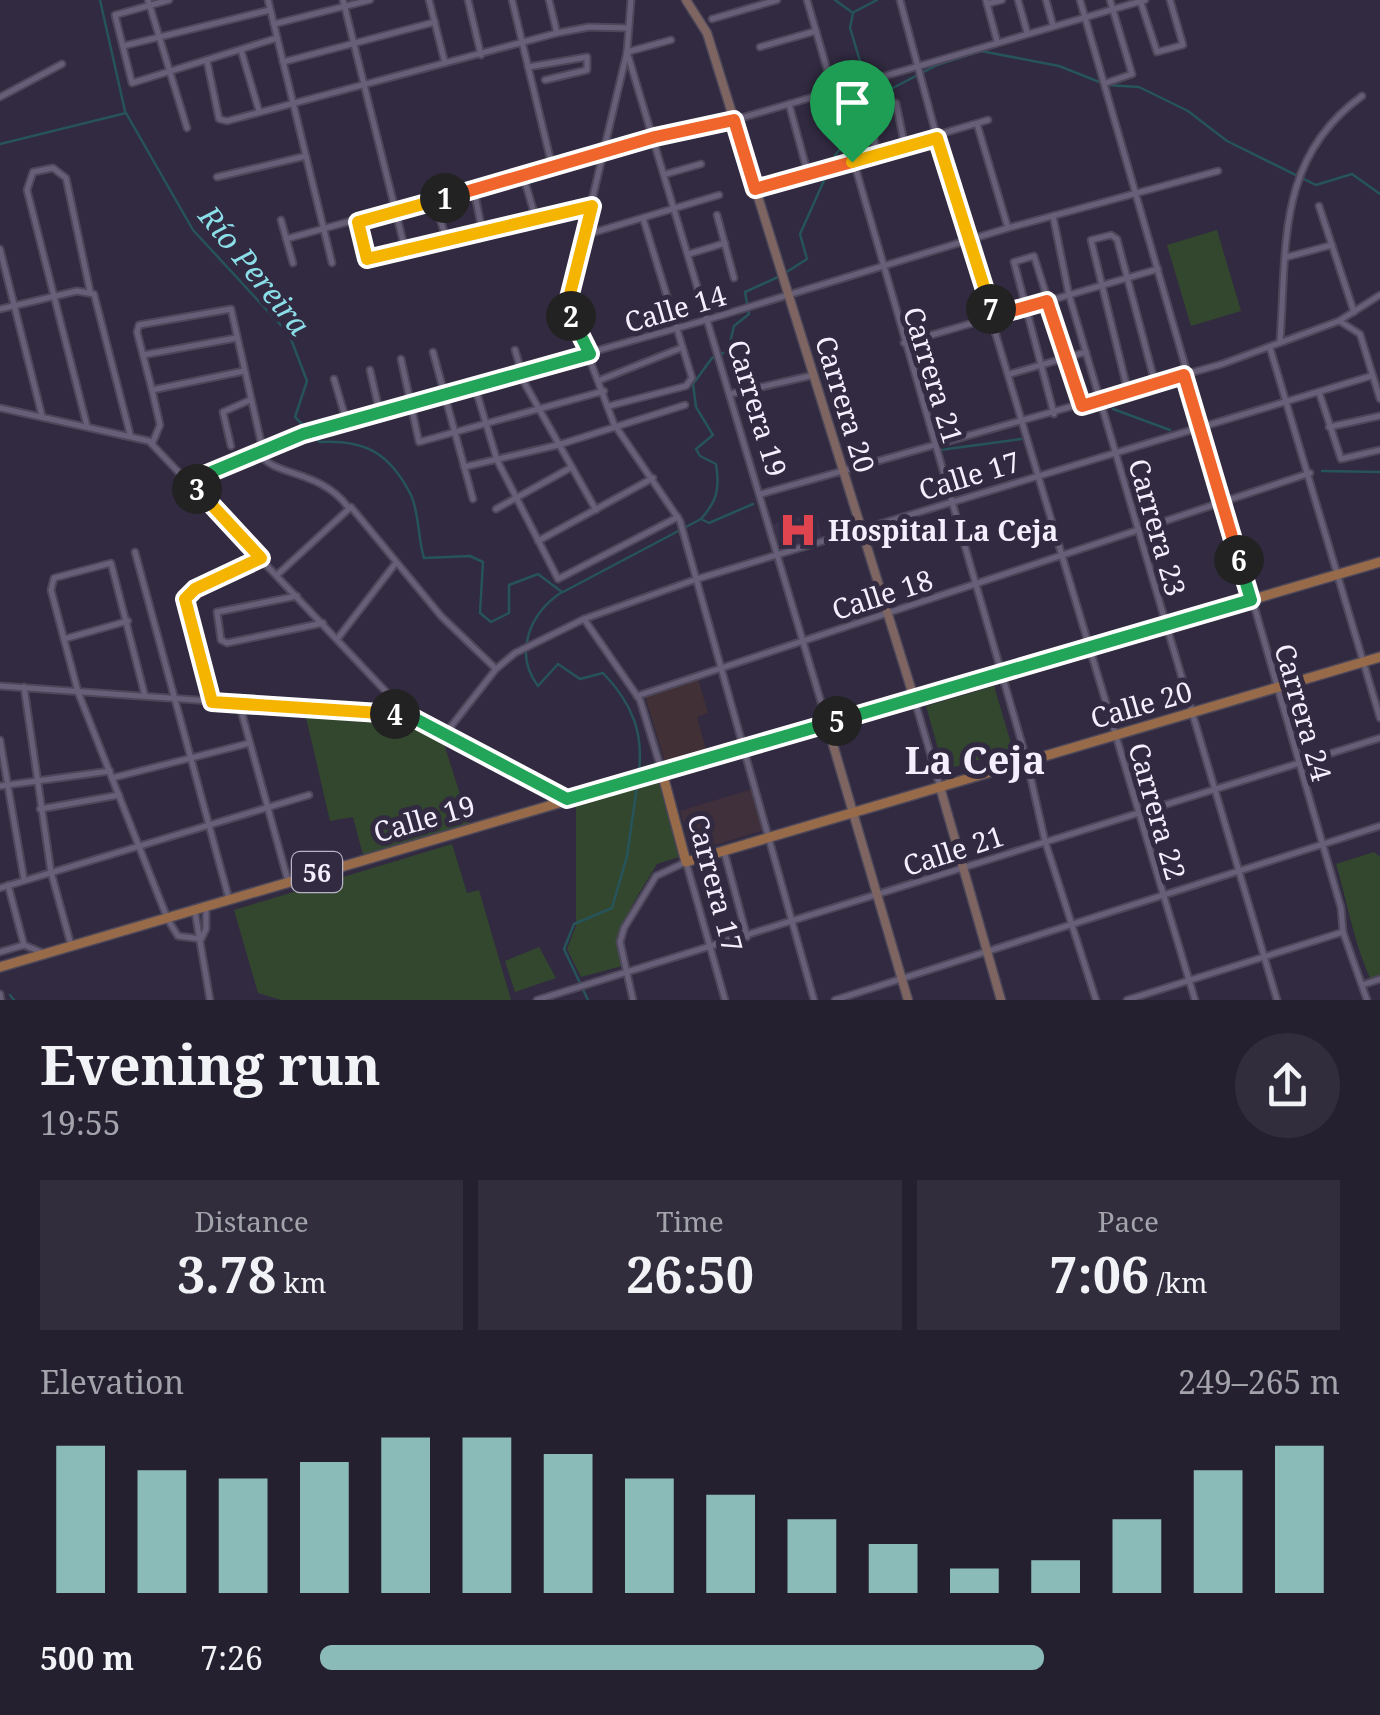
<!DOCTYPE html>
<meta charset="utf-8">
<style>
:root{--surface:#252030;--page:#312d3c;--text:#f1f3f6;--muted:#a3a3ab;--accent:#8bbbb9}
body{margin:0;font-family:"Noto Serif",serif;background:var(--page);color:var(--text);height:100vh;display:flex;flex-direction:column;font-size:38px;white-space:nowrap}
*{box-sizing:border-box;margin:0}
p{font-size:32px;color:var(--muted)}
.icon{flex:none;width:55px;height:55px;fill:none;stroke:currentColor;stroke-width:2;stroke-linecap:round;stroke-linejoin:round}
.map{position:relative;height:1000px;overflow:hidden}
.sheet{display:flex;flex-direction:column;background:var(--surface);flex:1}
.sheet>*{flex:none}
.pin{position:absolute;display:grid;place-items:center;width:85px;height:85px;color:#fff;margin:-102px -42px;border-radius:50% 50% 50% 0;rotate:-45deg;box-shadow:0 0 10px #0007}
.pin .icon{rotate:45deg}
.km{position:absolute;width:50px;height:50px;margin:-25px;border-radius:50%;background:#222;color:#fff;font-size:28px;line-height:50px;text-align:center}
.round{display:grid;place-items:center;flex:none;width:105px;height:105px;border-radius:52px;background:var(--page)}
.head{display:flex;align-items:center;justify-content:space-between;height:170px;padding:0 40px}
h1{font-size:55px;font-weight:700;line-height:75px}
.stats{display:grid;grid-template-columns:repeat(3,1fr);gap:15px;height:170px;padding:10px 40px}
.stats div{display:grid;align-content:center;border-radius:0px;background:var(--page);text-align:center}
.stats b{font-size:50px;font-weight:700}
.stats small{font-size:28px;font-weight:400}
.stats p{font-size:28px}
.chart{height:280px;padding:20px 40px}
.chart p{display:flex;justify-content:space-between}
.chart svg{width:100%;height:180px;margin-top:10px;stroke:var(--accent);stroke-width:6}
ul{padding:0 40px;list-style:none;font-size:32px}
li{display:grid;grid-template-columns:160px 120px 1fr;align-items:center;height:75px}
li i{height:25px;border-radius:12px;background:var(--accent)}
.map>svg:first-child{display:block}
.commercial{fill:#40303b}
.built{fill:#3a304c}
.education{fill:#423037}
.green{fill:#33472f}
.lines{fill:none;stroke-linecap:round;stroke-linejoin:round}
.stream{stroke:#26545a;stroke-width:2.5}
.street-casing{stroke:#4d475a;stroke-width:9}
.secondary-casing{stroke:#4d475a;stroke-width:11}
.primary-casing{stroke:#4d475a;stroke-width:12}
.street{stroke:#675f78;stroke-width:5}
.secondary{stroke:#7f6561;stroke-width:8}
.primary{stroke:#976a49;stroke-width:9}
.split-1-casing{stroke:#fff;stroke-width:20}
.split-2-casing{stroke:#fff;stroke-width:20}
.split-3-casing{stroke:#fff;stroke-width:20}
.split-4-casing{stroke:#fff;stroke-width:20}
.split-5-casing{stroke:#fff;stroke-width:20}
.split-6-casing{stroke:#fff;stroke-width:20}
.split-7-casing{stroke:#fff;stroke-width:20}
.split-8-casing{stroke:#fff;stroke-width:20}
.split-1{stroke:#f0652b;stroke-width:12}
.split-2{stroke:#f5b400;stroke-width:12}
.split-3{stroke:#22a559;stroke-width:12}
.split-4{stroke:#f5b400;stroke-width:12}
.split-5{stroke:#22a559;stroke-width:12}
.split-6{stroke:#22a559;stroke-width:12}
.split-7{stroke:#f0652b;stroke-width:12}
.split-8{stroke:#f5b400;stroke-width:12}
.labels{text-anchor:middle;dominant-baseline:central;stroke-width:10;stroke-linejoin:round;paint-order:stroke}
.shield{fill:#312a40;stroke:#b9b4c5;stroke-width:2.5}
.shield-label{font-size:25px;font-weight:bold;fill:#f3effe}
.street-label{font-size:28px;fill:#f3effe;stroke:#312a40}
.poi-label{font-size:28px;font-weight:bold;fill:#f3effe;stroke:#312a40;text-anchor:start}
.water-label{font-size:30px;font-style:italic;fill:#8bdde8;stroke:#312a40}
.district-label{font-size:38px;font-weight:bold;fill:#f3effe;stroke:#312a40}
</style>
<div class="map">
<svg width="1380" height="1000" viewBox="0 0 1380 1000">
<rect width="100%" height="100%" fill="#312a40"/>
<path class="commercial" d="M752 789 764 830 692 852 680 811Z"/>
<path class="built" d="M816 512 822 537 781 549 773 524Z"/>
<path class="education" d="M698 679 708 713 697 717 707 753 666 765 645 696Z"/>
<g class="green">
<path d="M1217 230 1241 311 1191 326 1167 245Z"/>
<path d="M994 686 1013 750 944 770 926 706Z"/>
<path d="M305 713 411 724 443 741 470 825 363 855 353 817 330 821Z"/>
<path d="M661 776 682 856 657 864C637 898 614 925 622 966L581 977 567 949 576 926V802Z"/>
<path d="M452 844 467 893 479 890 511 1000H281L258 993 234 910Z"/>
<path d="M1374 852 1380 857V975L1370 978C1353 939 1348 905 1336 864Z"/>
<path d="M539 947 556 978 515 992 505 961Z"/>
</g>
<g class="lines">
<g class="stream">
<path d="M100 0 125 111"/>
<path d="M835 0 853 13"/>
<path d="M854 12 877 0"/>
<path d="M853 13 850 28 874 107"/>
<path d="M0 144 126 113 193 230 289 334 307 381 295 417 320 442C365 440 389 452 411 495 419 512 418 539 424 558L470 556 483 562 480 613 491 622 509 613V585L538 574 562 592C530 613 513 653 538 686L558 664 580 679 603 673C633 704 645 735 638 778"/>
<path d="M785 273 807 259 800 234 836 154 889 90 937 65 981 51 1059 66 1107 85 1139 87 1188 111 1227 141 1316 185 1352 174 1380 194"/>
<path d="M1113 409 1170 430"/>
<path d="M940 450 1021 439"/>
<path d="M1322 471 1380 472"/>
<path d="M701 519 709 523 753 504"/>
<path d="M563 592 701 519C717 501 720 489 716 464L700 456 696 449 713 435 696 407 693 384 712 358 728 351 734 326 749 314 745 292 778 277"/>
<path d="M10 995 14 1000"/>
<path d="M588 1000 564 949 574 924 612 908 627 856 637 786"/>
</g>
<g class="street-casing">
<g id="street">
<path d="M148 0 187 128"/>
<path d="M169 0 115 15 132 83 277 38"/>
<path d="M268 0 332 263"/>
<path d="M343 0 405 249"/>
<path d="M429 0 445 63"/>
<path d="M468 0 481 55"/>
<path d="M512 0 552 166"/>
<path d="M549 0 557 33"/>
<path d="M631 0 627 52 827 722"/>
<path d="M807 0 1027 761 1045 841 1096 1000"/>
<path d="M900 0 937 138 1195 1000"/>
<path d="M986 0 997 41"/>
<path d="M1018 0 1027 32"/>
<path d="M1046 0 1053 25"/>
<path d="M1080 0 1341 908 1343 932 1367 1000"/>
<path d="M1140 0 1157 52 1183 45 1170 0"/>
<path d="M987 4 1002 0"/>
<path d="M712 19 777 0"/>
<path d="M274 24 370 0"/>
<path d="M123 46 270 10"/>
<path d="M760 47 816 31"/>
<path d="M241 50 259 111"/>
<path d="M627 52 568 302 614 424 680 521 814 1000"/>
<path d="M627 52 671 40"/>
<path d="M207 61 219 119 227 121 557 33 589 27 628 28"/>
<path d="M283 62 435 22"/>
<path d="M528 67 587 57V70L545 80"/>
<path d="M1106 83 1132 74 1110 0"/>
<path d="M0 97 62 64"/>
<path d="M896 103 905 147"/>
<path d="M789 104 808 174"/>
<path d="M872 127 877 155"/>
<path d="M666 174 701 164"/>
<path d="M523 175 535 216"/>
<path d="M217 177 306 156"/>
<path d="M756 188 988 120"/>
<path d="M474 190 482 230"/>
<path d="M435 201 446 239"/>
<path d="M1319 206 1354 312"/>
<path d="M717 215 734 278"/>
<path d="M1053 216 1069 295 1277 1000"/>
<path d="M281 220 293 263"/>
<path d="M358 222 367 259 593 206"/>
<path d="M1008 228 1218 171"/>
<path d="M585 235 719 195"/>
<path d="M286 239 655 137 734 120 1145 0"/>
<path d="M0 249 42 416"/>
<path d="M689 254 725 243"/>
<path d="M1287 257 1332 245"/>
<path d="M0 309 77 291 94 294 130 434"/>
<path d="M1341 322 1360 334 1380 399"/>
<path d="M1280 342C1287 246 1276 158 1362 96"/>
<path d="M904 343 1158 269"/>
<path d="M1270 348 1380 718"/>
<path d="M515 350 525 384 596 510"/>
<path d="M433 352 473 499"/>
<path d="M143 355 236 338"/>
<path d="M401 359 419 442 604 391"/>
<path d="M370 370 380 414"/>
<path d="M1010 374 1086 352"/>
<path d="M334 379 347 423"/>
<path d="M600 380 681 348"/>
<path d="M475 387 497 460 558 579 678 517"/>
<path d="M152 390 137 332 139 325 231 309 263 451"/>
<path d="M1128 392 1091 240 1111 235 1117 239 1155 383"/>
<path d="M1319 392 1341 459 1380 450"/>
<path d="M730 394 814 375"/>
<path d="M609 406 686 386 692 378 643 218"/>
<path d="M0 408 149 441 408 715 567 799"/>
<path d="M1054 414 1014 262 1034 256 1081 405"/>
<path d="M87 426 27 190 33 172 53 168 66 178 90 291"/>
<path d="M1329 427 1380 416"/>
<path d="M152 444 160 425 152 390 244 371"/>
<path d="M231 446 223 412 250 400"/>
<path d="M259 453C273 477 320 469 348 507"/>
<path d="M464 467 558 445 685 405"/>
<path d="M190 481 303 433 706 320 1008 228 977 124"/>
<path d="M761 494 1222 364 1339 321 1380 295"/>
<path d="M496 509 572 467"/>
<path d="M538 541 653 478"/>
<path d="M135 552 229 899"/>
<path d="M277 575 351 507 441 616 496 669"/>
<path d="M297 596 217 612 221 640 227 643 323 623"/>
<path d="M584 619 640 700 662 772"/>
<path d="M338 638 395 564"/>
<path d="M64 639 128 621"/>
<path d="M0 686 406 715"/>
<path d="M24 687 51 872 71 945"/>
<path d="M145 696 111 563 54 578 51 590 78 692 168 920 178 936 201 939"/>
<path d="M637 696 1310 473"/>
<path d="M914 698 940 787"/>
<path d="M212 702 185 599 195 589 261 558"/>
<path d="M239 703 288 881"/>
<path d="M445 734 496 669 515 653 584 619 697 579 1371 376"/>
<path d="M0 740 24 879"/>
<path d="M112 778 250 743"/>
<path d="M0 786 110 771"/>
<path d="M40 809 119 795"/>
<path d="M724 851 747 937"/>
<path d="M8 885 24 945"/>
<path d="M0 888 309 795"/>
<path d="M195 912 210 1000"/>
<path d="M201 939 206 929V909"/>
<path d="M0 952 24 945 43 953"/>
<path d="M1362 985 1380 979"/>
<path d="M0 994 1 1000"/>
<path d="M537 1000 1380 738"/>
<path d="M633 1000 620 942 624 928 656 876 686 862 725 1000"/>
<path d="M835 1000 1380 826"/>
<path d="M1127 1000 1343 932"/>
</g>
</g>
<g class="secondary-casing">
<g id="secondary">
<path d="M686 0 707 33 914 698"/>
<path d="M827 724 908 1000"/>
<path d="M940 787 1001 1000"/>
</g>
</g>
<g class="primary-casing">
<g id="primary">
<path d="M662 772 686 862 1380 657"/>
<path d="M0 967 1380 562"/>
</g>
</g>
<use href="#street" class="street"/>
<use href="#secondary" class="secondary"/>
<use href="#primary" class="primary"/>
</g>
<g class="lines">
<g class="split-1-casing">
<path id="split-1" d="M445 198 655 137 734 120 755 189 852 162"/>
</g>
<g class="split-2-casing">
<path id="split-2" d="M445 198 358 222 367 259 592 206 568 302 571 316"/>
</g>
<g class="split-3-casing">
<path id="split-3" d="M197 489 190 481 303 434 590 354 571 316"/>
</g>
<g class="split-4-casing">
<path id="split-4" d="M197 489 261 558 195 589 185 599 212 702 395 714"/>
</g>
<g class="split-5-casing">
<path id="split-5" d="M395 714 408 715 567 799 837 721"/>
</g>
<g class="split-6-casing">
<path id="split-6" d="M837 721 1251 600 1239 560"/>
</g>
<g class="split-7-casing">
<path id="split-7" d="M991 309 994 316 1047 301 1082 406 1184 375 1239 560"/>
</g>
<g class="split-8-casing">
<path id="split-8" d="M852 162 937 138 991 309"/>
</g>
<use href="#split-1" class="split-1"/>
<use href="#split-2" class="split-2"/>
<use href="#split-3" class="split-3"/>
<use href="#split-4" class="split-4"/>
<use href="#split-5" class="split-5"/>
<use href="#split-6" class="split-6"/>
<use href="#split-7" class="split-7"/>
<use href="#split-8" class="split-8"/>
</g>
<defs>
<g id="hospital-bare" transform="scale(3)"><path d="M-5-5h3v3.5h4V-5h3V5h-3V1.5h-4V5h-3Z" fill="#e0444e" stroke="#312a40" stroke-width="2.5" paint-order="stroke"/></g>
</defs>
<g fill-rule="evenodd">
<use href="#hospital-bare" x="798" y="530"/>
</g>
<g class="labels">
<rect class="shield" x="292" y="852" width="50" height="40" rx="8"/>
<g class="shield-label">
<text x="317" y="872">56</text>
</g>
<g class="street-label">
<text transform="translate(675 308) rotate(-16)">Calle 14</text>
<text transform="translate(934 375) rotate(73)">Carrera 21</text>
<text transform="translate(846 404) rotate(73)">Carrera 20</text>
<text transform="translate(758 408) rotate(73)">Carrera 19</text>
<text transform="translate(969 475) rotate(-17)">Calle 17</text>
<text transform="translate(1158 527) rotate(74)">Carrera 23</text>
<text transform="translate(882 594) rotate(-18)">Calle 18</text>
<text transform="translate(1141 704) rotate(-16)">Calle 20</text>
<text transform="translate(1304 712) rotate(74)">Carrera 24</text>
<text transform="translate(1158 811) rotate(74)">Carrera 22</text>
<text transform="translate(424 818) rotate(-16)">Calle 19</text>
<text transform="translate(953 850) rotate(-18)">Calle 21</text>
<text transform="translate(716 883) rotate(75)">Carrera 17</text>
</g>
<g class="poi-label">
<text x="828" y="530">Hospital La Ceja</text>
</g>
<g class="water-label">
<text transform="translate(255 270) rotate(51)">Río Pereira</text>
</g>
<g class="district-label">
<text x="975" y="759">La Ceja</text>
</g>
</g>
</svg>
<div class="pin" style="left:852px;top:162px;background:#1e9e55"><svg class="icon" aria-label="arrive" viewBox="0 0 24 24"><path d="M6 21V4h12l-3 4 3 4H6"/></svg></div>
<b class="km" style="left:445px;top:198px">1</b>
<b class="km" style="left:571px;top:316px">2</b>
<b class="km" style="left:197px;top:489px">3</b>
<b class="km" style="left:395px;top:714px">4</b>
<b class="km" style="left:837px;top:721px">5</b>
<b class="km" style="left:1239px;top:560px">6</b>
<b class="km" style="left:991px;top:309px">7</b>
</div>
<section class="sheet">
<div class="head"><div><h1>Evening run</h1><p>19:55</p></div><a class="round"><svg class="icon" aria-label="share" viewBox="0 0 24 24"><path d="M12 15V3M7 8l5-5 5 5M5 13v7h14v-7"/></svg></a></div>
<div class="stats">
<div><p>Distance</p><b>3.78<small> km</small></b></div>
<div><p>Time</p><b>26:50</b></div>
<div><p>Pace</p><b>7:06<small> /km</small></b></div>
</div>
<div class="chart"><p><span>Elevation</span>249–265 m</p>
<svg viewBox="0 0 160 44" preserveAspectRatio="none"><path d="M5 44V8M15 44V14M25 44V16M35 44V12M45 44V6M55 44V6M65 44V10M75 44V16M85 44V20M95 44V26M105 44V32M115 44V38M125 44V36M135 44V26M145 44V14M155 44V8"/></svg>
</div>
<ul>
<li><b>500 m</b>7:26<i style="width:71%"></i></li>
</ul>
</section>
